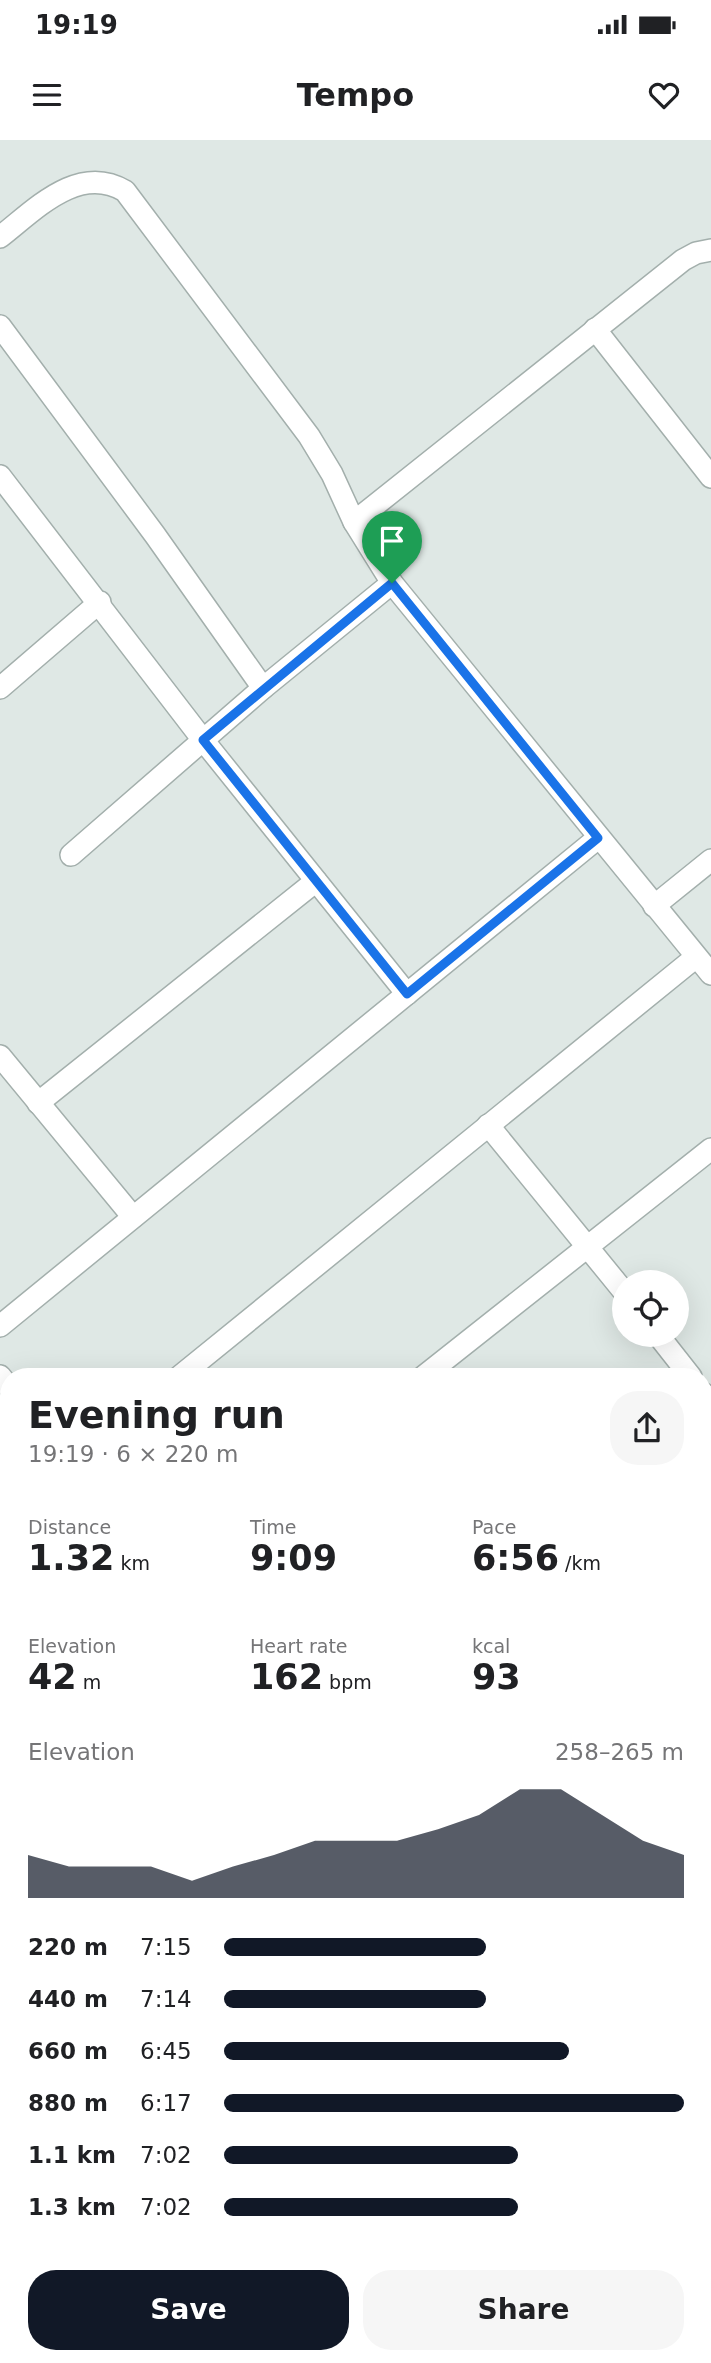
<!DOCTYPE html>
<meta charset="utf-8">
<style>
:root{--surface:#fff;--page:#f6f6f6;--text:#202124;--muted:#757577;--accent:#111827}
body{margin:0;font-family:"DejaVu Sans",sans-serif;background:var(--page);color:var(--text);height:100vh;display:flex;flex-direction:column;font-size:26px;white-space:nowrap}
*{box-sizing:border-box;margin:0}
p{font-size:23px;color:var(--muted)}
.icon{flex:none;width:38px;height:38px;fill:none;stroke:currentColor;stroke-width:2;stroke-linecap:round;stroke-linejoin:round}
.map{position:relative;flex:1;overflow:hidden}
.details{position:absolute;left:0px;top:1228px;width:712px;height:996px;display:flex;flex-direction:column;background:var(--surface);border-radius:28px 28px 0 0;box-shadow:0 7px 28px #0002}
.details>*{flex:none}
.buttons{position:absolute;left:612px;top:1130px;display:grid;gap:14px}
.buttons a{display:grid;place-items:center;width:77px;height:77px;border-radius:50%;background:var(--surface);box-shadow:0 7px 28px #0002;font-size:35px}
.pin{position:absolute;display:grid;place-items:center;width:60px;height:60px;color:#fff;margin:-72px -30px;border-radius:50% 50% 50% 0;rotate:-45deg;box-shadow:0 0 7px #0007}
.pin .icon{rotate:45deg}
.round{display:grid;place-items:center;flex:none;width:74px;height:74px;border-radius:28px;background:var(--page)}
.summary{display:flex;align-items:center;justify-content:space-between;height:119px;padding:0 28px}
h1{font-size:38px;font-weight:800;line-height:52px}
.stats{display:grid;grid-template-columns:repeat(3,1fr);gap:10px;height:119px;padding:7px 28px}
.stats div{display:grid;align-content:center}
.stats b{font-size:35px;font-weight:800}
.stats small{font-size:19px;font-weight:400}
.stats p{font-size:19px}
.chart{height:196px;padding:14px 28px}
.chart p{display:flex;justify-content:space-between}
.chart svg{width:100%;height:126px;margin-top:7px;fill:var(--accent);opacity:.7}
.action{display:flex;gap:14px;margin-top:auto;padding:14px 28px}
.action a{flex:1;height:80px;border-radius:28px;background:var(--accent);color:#fff;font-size:28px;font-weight:800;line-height:80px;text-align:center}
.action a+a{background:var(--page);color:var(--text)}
ul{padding:0 28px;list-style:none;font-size:23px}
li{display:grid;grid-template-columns:112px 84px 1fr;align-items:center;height:52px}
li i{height:18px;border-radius:9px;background:var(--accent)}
.status{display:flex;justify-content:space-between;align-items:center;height:49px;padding:0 35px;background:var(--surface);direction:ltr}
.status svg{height:19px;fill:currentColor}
header{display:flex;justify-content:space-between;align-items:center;height:91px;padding:0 28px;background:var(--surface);font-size:32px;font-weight:800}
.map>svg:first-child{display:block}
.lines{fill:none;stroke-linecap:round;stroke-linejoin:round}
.lane-casing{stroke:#a3afac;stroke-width:18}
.street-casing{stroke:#a3afac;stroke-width:24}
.primary-casing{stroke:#bdc3c2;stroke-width:24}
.lane{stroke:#fff;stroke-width:14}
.street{stroke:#fff;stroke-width:21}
.primary{stroke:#689990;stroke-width:21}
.route-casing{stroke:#fff;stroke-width:14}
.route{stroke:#1a73e8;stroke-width:9}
</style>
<div class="status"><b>19:19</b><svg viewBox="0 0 49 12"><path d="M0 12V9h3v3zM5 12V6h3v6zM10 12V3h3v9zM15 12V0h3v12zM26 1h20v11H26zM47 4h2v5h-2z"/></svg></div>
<header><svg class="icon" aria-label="menu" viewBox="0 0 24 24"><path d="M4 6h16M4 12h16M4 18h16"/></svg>Tempo<svg class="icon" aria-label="heart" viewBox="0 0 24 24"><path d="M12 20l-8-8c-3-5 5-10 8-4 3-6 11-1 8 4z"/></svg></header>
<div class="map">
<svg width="711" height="2223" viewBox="0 0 711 2223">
<rect width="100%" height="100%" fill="#dfe8e5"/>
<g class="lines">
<g class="lane-casing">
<path id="lane" d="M704 2047 711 2054"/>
</g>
<g class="street-casing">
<g id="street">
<path d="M0 97C35 70 78 23 125 51L309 296 332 334 354 382 392 443 711 834"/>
<path d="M0 186 155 395 263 548"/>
<path d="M595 189 711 337"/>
<path d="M0 336 203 600 407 854"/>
<path d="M354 382 683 120 696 113 711 110"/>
<path d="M0 548 100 462"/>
<path d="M71 715 263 548 392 443"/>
<path d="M654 766 711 720"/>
<path d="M0 916 133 1077"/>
<path d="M38 963 316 741"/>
<path d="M488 985 625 1153"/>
<path d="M0 1186 598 698"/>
<path d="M658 1195 691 1237"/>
<path d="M0 1236 9 1247"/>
<path d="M179 1237 696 817"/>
<path d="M423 1237 711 1009"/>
<path d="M704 1254 711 1263"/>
<path d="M0 1461 9 1454"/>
<path d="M0 1791 9 1802"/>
<path d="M0 1855 9 1848"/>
<path d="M326 2216 332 2223"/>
</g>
</g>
<g class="primary-casing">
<g id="primary">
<path d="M704 1687 711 1679"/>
<path d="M704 1739 711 1731"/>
<path d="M210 2223 217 2216"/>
<path d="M260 2223 266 2216"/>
</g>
</g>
<use href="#lane" class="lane"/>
<use href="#street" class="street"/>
<use href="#primary" class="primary"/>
</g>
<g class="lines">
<g class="route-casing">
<path id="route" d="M392 443 598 698 407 854 203 600Z"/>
</g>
<use href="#route" class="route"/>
</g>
</svg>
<div class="buttons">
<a><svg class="icon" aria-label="locate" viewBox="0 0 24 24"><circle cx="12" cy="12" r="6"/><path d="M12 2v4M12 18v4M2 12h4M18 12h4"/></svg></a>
</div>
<div class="pin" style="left:392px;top:443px;background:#1e9e55"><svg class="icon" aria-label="arrive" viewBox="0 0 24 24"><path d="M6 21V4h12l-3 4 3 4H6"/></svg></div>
<section class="details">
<div class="summary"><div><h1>Evening run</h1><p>19:19 · 6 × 220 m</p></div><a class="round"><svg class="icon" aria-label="share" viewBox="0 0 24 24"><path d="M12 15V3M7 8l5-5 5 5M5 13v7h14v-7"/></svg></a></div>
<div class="stats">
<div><p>Distance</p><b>1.32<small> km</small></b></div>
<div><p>Time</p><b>9:09</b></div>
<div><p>Pace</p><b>6:56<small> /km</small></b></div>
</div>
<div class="stats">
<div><p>Elevation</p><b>42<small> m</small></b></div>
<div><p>Heart rate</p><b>162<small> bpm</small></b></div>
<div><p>kcal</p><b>93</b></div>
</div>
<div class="chart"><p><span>Elevation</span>258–265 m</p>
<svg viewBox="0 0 160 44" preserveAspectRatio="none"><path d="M0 44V29L10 33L20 33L30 33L40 38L50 33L60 29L70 24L80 24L90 24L100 20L110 15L120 6L130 6L140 15L150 24L160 29V44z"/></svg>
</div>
<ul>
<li><b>220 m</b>7:15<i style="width:57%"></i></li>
<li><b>440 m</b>7:14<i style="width:57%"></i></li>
<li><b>660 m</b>6:45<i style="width:75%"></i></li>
<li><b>880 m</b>6:17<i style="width:100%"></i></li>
<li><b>1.1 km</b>7:02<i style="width:64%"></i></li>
<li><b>1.3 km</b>7:02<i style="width:64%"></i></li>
</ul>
<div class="action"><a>Save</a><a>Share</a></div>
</section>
</div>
